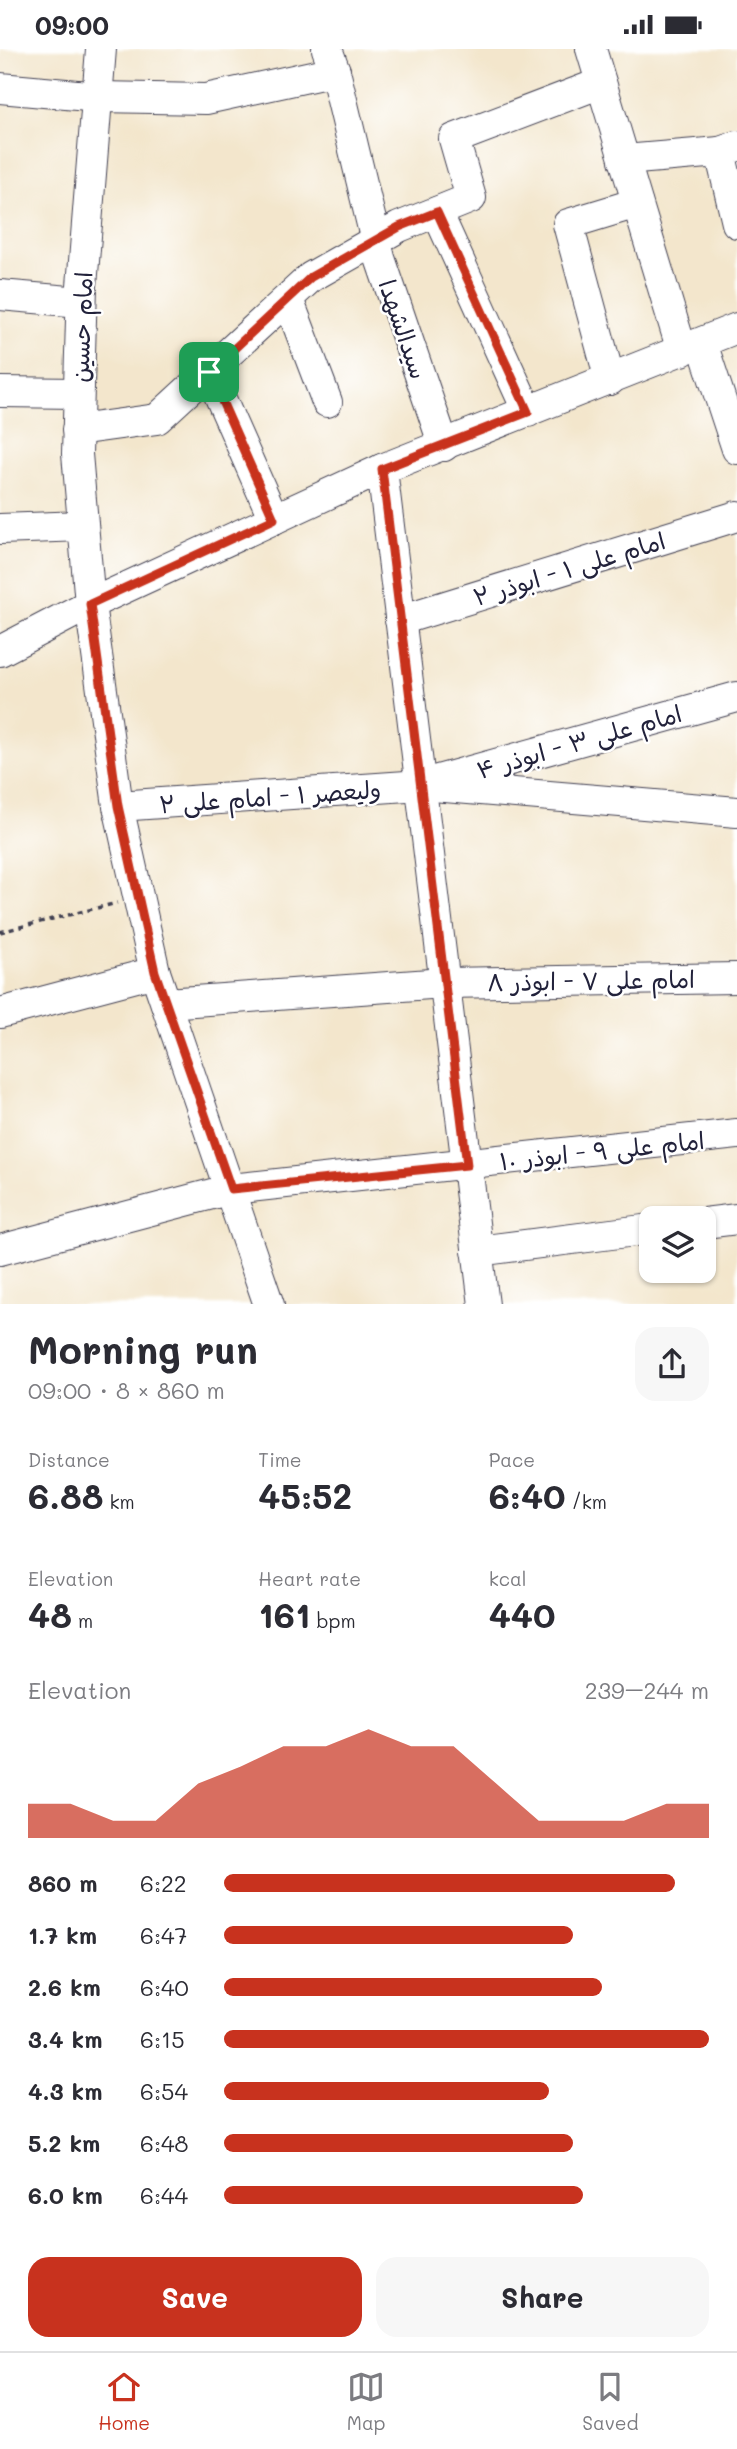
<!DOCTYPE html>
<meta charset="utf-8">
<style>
:root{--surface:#fff;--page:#f7f7f7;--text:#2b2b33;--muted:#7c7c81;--line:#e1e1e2;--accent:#c8321e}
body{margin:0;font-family:Mali,"Playpen Sans Arabic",sans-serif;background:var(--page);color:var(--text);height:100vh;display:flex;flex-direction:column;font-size:26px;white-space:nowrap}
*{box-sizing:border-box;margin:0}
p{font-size:23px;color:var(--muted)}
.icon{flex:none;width:38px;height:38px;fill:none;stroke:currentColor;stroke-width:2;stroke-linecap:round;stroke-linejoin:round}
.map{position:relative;height:1255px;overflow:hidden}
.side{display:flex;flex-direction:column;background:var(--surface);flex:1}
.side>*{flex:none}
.tools{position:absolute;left:639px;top:1157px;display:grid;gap:14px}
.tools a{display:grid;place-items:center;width:77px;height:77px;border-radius:14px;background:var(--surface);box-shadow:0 2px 5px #0004;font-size:35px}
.pin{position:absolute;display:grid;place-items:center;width:60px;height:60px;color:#fff;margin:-30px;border-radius:14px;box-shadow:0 4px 10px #0006}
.round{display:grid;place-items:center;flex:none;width:74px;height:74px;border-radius:21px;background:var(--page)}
.headline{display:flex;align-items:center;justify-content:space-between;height:119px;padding:0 28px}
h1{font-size:38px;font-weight:800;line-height:52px}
.metrics{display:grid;grid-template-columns:repeat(3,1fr);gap:10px;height:119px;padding:7px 28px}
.metrics div{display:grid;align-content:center}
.metrics b{font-size:35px;font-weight:800}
.metrics small{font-size:19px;font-weight:400}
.metrics p{font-size:19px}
.chart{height:196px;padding:14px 28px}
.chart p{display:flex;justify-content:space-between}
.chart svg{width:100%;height:126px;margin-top:7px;fill:var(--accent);opacity:.7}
.action{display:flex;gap:14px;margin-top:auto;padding:14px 28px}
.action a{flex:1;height:80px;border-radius:21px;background:var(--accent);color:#fff;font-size:28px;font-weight:800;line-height:80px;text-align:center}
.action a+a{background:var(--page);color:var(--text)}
ul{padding:0 28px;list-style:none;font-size:23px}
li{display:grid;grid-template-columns:112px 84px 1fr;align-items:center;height:52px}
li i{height:18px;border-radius:9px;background:var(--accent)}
.status{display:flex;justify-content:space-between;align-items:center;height:49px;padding:0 35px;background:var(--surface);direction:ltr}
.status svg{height:19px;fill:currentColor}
.tab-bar{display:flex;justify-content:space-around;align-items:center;height:98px;border-top:2px solid var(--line);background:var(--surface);font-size:19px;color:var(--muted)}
.tab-bar a{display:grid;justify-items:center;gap:4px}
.tab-bar .active{color:var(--accent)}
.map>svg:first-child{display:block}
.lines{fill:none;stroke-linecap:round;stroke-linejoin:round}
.minor-casing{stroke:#413f51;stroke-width:32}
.path{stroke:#413f51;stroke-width:3.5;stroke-dasharray:5 5;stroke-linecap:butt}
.minor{stroke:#fff;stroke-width:30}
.route-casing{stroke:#fff;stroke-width:14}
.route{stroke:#c8321e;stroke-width:9}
.labels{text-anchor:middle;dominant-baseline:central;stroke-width:5;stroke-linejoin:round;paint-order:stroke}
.street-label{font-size:24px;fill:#22223b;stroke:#fff}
</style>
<div class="status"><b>09:00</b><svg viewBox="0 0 49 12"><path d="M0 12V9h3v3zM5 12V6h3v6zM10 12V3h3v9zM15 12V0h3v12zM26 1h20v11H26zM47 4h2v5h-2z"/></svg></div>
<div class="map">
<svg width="737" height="1256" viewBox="0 0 737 1256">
<rect width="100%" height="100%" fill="#fff"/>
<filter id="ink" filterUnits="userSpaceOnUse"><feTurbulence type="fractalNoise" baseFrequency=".0143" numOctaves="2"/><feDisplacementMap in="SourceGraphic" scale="14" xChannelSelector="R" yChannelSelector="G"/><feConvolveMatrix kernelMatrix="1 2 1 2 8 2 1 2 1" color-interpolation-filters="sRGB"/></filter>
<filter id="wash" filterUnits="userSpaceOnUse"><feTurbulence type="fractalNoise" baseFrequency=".00686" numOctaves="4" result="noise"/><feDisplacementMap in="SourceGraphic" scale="28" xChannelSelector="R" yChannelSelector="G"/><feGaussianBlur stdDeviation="1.57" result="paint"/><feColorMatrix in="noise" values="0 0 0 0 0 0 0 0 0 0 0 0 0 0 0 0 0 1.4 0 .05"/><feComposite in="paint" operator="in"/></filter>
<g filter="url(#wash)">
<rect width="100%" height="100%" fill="#f3e6cc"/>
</g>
<g filter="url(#ink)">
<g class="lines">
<g class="minor-casing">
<g id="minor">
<path d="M101 0 82 237 77 405 90 555 118 757 155 923 269 1256"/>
<path d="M327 0 335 22 380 209 444 397"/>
<path d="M591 0 682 302"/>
<path d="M0 39 99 48 206 50 335 22"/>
<path d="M737 97 720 103 737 174"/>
<path d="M624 111 720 103"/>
<path d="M437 163 528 363"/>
<path d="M0 246 81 253"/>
<path d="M288 250 327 353"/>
<path d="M702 294 737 400"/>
<path d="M209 323 274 470"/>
<path d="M610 331 568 175 637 154"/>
<path d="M0 343 78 344"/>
<path d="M77 381 157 370 311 228 399 178 471 149 454 90 601 34"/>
<path d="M382 420 484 1256"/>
<path d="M0 480 83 477"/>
<path d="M400 571 737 467"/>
<path d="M0 602 90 555 382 420 737 279"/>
<path d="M438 731 737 648"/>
<path d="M118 757 421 736 737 763"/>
<path d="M166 954 444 934 737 929"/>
<path d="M0 964 155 923"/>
<path d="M704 1174 737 1170"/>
<path d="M0 1201 231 1140 737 1085"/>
<path d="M477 1202 651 1180"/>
</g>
</g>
<path class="path" d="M0 883 117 854"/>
<use href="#minor" class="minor"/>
</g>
</g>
<g class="lines" filter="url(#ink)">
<g class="route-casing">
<path id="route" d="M437 163 528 363 382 420 467 1116 231 1140 155 923 118 757 90 555 274 470 209 323 311 228 399 178Z"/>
</g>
<use href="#route" class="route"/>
</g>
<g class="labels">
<g class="street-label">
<text transform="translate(81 278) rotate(-88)">امام حسین</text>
<text transform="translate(404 280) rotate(71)">سیدالشهدا</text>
<text transform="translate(569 519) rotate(-17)">امام علی ۱ - ابوذر ۲</text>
<text transform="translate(579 692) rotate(-16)">امام علی ۳ - ابوذر ۴</text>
<text transform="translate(270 747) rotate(-4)">ولیعصر ۱ - امام علی ۲</text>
<text transform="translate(591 931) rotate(-1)">امام علی ۷ - ابوذر ۸</text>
<text transform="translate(602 1101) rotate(-6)">امام علی ۹ - ابوذر ۱۰</text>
</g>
</g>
</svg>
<div class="tools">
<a><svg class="icon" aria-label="layers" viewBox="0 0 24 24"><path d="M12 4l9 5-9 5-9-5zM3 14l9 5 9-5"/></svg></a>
</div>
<div class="pin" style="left:209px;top:323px;background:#1e9e55"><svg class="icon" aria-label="arrive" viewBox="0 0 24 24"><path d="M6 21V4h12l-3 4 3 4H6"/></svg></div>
</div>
<section class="side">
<div class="headline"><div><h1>Morning run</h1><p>09:00 · 8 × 860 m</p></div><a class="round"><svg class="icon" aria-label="share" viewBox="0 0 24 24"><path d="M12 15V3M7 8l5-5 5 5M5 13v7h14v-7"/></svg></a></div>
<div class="metrics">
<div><p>Distance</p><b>6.88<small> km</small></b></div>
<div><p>Time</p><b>45:52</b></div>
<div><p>Pace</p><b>6:40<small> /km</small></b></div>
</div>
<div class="metrics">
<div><p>Elevation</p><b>48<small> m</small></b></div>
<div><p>Heart rate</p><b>161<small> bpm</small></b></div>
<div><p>kcal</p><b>440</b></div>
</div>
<div class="chart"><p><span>Elevation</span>239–244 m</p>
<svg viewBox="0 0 160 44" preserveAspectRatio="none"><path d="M0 44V32L10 32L20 38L30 38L40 25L50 19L60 12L70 12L80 6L90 12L100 12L110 25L120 38L130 38L140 38L150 32L160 32V44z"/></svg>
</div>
<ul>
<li><b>860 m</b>6:22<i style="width:93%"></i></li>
<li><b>1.7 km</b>6:47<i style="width:72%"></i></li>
<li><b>2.6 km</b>6:40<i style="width:78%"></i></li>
<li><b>3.4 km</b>6:15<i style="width:100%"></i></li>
<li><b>4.3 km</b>6:54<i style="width:67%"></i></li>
<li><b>5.2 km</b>6:48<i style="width:72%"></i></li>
<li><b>6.0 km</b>6:44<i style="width:74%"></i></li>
</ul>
<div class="action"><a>Save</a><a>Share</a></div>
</section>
<nav class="tab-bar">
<a class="active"><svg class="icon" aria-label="home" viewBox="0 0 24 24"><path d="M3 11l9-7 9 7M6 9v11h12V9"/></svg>Home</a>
<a><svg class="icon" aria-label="map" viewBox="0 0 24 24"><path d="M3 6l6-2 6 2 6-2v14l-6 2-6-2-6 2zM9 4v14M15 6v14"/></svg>Map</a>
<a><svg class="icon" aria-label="saved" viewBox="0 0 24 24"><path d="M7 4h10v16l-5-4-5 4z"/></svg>Saved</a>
</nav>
